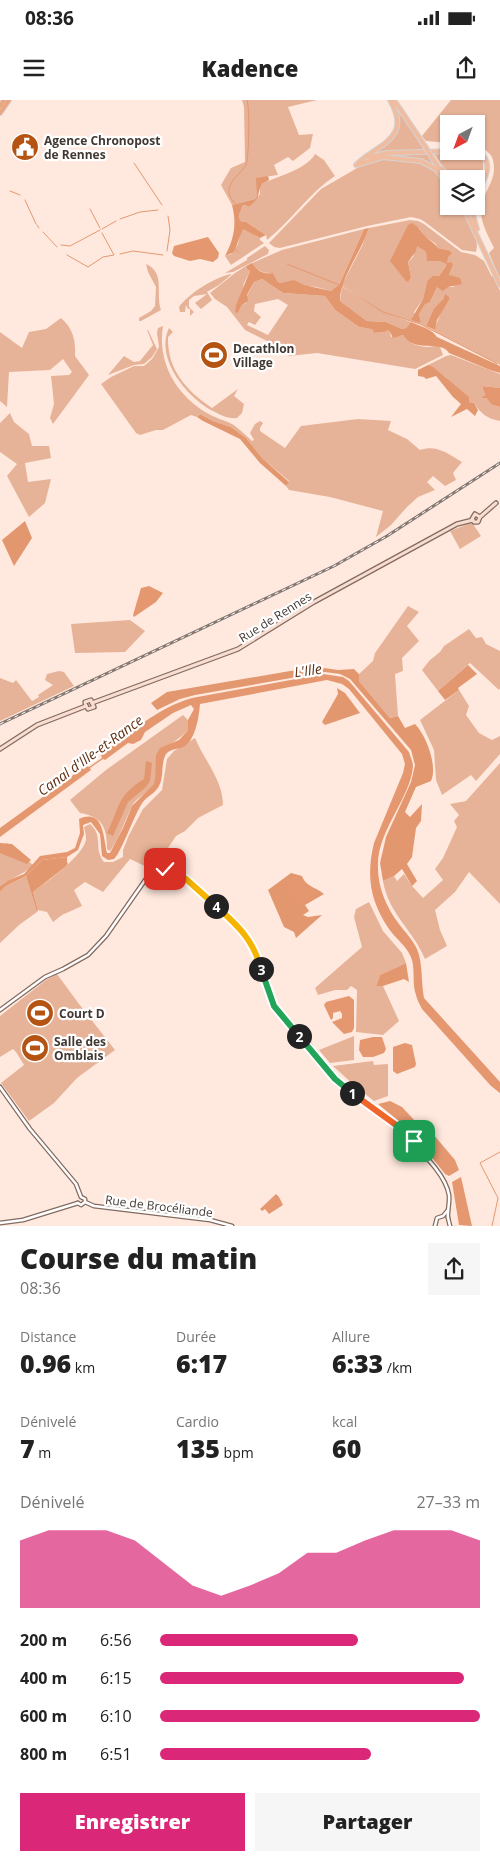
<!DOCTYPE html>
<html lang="fr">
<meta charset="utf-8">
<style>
:root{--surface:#fff;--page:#f6f6f6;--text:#222;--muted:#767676;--accent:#db2777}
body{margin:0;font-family:"Open Sans",sans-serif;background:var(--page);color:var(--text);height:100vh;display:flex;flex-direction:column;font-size:19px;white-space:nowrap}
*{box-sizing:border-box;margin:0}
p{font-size:16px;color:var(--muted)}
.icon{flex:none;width:28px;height:28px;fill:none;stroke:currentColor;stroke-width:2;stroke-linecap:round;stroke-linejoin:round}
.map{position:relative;height:1126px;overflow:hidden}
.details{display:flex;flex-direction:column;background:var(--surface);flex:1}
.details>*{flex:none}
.needle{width:32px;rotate:221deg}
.buttons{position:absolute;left:440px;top:15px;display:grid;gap:10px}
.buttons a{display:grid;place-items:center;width:45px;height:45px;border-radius:0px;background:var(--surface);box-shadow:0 1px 4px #0004;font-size:25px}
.pin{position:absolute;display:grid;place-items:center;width:42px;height:42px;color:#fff;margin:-21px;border-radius:10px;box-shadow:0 2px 8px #0006}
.km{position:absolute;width:25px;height:25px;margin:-12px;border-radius:50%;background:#222;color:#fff;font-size:14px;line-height:25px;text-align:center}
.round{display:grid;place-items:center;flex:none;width:52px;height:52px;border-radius:0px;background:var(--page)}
.headline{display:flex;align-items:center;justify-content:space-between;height:85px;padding:0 20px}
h1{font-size:28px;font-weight:800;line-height:38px}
.stats{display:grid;grid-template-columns:repeat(3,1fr);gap:8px;height:85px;padding:5px 20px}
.stats div{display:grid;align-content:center}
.stats b{font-size:25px;font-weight:800}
.stats small{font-size:14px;font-weight:400}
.stats p{font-size:14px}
.chart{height:140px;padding:10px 20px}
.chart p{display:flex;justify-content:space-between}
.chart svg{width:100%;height:90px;margin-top:5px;fill:var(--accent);opacity:.7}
.primary-button{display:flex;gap:10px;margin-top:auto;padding:10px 20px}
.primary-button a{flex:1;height:58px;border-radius:0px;background:var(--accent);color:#fff;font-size:20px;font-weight:800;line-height:58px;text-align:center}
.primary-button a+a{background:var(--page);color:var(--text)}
ul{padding:0 20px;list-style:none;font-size:16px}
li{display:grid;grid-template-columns:80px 60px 1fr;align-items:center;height:38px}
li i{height:12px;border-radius:6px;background:var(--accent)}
.status{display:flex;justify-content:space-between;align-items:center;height:35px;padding:0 25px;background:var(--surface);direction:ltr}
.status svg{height:14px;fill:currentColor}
header{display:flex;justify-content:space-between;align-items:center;height:65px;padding:0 20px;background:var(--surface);font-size:22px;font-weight:800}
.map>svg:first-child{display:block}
.green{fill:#e7b398;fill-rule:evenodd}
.forest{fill:#e3976f}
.water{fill:#e59870}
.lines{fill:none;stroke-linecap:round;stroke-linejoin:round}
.stream{stroke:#e59870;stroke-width:1}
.tertiary-casing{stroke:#836b60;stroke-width:5}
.secondary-casing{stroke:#836b60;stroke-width:5.5}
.primary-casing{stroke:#d5d3d2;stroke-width:6}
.trunk-casing{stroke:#d5d3d2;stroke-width:6}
.tertiary{stroke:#fff;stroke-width:2.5}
.secondary{stroke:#f8ddd0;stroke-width:3}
.primary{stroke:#f0bca0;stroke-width:4}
.trunk{stroke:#eba680;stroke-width:4}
.rail-casing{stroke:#867871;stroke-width:3}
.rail{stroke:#fff;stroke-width:1;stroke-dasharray:4;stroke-linecap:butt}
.primary-bridge-casing{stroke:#d5d3d2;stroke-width:6;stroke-linecap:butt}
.primary-bridge{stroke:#f0bca0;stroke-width:4}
.split-1-casing{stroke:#fff;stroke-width:10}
.split-2-casing{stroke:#fff;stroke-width:10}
.split-3-casing{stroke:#fff;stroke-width:10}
.split-4-casing{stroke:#fff;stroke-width:10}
.split-5-casing{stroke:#fff;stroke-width:10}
.split-1{stroke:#f0652b;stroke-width:6}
.split-2{stroke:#22a559;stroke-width:6}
.split-3{stroke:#22a559;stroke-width:6}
.split-4{stroke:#f5b400;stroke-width:6}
.split-5{stroke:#f5b400;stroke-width:6}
.labels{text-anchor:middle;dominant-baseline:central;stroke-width:4.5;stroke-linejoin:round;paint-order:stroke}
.poi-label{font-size:12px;font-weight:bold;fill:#423833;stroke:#fff;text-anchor:start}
.street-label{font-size:12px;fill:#423833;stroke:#fff}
.water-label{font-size:14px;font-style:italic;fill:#602f12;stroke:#fff}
</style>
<div class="status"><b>08:36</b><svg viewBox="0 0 49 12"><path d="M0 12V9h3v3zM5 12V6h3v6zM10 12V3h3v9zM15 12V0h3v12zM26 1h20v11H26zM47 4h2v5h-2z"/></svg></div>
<header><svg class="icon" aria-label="menu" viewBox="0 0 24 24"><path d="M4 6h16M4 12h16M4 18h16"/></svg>Kadence<svg class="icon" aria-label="share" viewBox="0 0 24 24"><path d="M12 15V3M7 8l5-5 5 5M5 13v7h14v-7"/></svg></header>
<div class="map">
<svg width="500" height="1126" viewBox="0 0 500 1126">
<rect width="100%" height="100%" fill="#ffe9de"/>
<g class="green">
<path d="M242 0H317L288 7 299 35 313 34 310 48 293 61 288 57 274 65 278 75 257 78V95L255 99 232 105 221 85 231 68 245 62 244 7Z"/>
<path d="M451 0H500V179L489 153 494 148C489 137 481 124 481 111 482 90 500 80 492 57 488 51 483 47 476 46V24H449V43L426 41 422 36Z"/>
<path d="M396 5 423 48 421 51 376 52C397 39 402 30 396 5Z"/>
<path d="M465 53 474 55 483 61C484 70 483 75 476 81V79H453L449 76 434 54Z"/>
<path d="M315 54 324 60 335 76C309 93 292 120 267 140L266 135 246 122 240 121 239 115 241 106 245 105 249 107 260 94V88L262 84C277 76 306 70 315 54Z"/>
<path d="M390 54H427L437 67C422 58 404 57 387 55Z"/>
<path d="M380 59C394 59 426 61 436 71 442 77 442 86 449 90V106H459C466 119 481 137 476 152L462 150 425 122 420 119 411 117 367 126 280 148 274 147 269 143 321 89 364 64Z"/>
<path d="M410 120 418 121 424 124 461 152 475 155 484 161 492 177 493 174 500 191V265L419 223 388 214 411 222 406 228 402 229 386 222 367 221 340 201 342 187 380 210 342 185 362 146 369 128ZM419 128 425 137 435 143 438 148 448 150 428 161 426 152 416 145 413 157 408 162 411 177 401 172 393 164ZM446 165H453L449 175 454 187H437L430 202 425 203 419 214 421 222 419 223 414 212 423 199 427 181 439 176ZM444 198 449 200 442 210 434 230 426 226 434 208Z"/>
<path d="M242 128 260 138V140L264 143 231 165 225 156 231 154 238 144Z"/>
<path d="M364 129 338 187 331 191 316 187 281 183 278 182 273 173C262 173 259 172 252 163L282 150Z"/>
<path d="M265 146 269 150 268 154 233 172 225 173 247 160V158Z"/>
<path d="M146 164C166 173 155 193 161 210L141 221H139V218L151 211 155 206 156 187 148 172Z"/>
<path d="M246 166 247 169 250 171 244 183 238 213 242 205 246 203 247 196 254 182 262 179 283 193 325 196 335 210 359 227 372 229 374 233 385 232 388 230 390 232 391 237 403 235C408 245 427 250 437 245L440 247 443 255 415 269 317 253 289 256 284 254 269 242 245 230 227 207 215 199 210 193 235 173ZM278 199 288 205 268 235 247 225 249 222 255 225 261 217 254 211 255 204Z"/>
<path d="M232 174 219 185 207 192 212 200 201 209 195 203 207 194 194 196 189 200V207L194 212 190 216V209H188L186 205 185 212H180L179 207C188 194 216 176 232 174Z"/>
<path d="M61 218C73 228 76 241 75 256L89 275 53 324 50 318 54 304 51 276 69 275 72 272 63 259 50 270 9 272 7 307 0 301V232L22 248 29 232 46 229Z"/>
<path d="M163 226C157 262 176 295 207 313 215 318 224 320 232 324 236 326 249 338 252 341L254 340 250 333 255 324 260 321 263 323 260 328V331L285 348 301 326 358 319 391 321 388 330 407 339 420 350C436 344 449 354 462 362L453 373 456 380 445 386 433 376 427 382 435 390 418 397 407 407 391 425 376 437 383 411 330 397 289 390 286 386 289 381 263 359 246 338 231 327 213 321 200 314 197 317 191 315 163 330H156L140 335 136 333 101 284 111 277 134 266H144L152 259 159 247 157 233 158 228Z"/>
<path d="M169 228 173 232 168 237C167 270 187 291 212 308L238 289 234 296 244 304 242 313 237 318C230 319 222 316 215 312 189 300 154 259 169 228Z"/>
<path d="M147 230H148L157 249 152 257 144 264 134 265 108 275 124 256 134 262 140 261 153 245Z"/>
<path d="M451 255 500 274V288L482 286 485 295 480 298H486L492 305 500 307V321C488 319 481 314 474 303L469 302 445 277 428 265 446 256Z"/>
<path d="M10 313 14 322 29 334 32 346H49L51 358 25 363 28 382 51 379 45 403 29 417 7 376 17 364 0 352V323Z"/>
<path d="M470 423 473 424 481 436 460 449 450 431Z"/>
<path d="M408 506 419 512 407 526 419 541 402 558 403 571 395 574 398 616 390 618 359 581V574L373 561 375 553Z"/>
<path d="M130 520 145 531 125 552 75 553 71 524Z"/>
<path d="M469 529 476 538 482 537 486 544 500 551V588L499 590 470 563 438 591 422 570 430 560 440 552 444 546Z"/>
<path d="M59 571 64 572 74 586 0 621V578L13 583 16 580 32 601 39 597 38 595 53 585 45 580 47 574Z"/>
<path d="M459 590 469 606 466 615 479 633 492 640 500 636V654L476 681 471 675 442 695 436 680 434 650 420 620Z"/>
<path d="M183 615 188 620V630C177 642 166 644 158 658 154 666 158 677 153 685 148 694 136 697 132 706 124 722 120 737 110 751L107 749C107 728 103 717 80 713L70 700 106 670Z"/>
<path d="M195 638C204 660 223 680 223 705L198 718 185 731 176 736 156 766 149 768 130 759 103 792 85 782 74 790 82 806 62 815 53 822 47 812 38 810 33 792C46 782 84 756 86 739 86 735 85 731 84 727L90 724C104 736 93 748 104 762H113L123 757V750L129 735 143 709 162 690 167 659 174 651Z"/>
<path d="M500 663V804L469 772 455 792 435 810 440 830 447 846 425 859C413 830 388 813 383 781L394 776 397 781 404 774 412 786 423 798 443 780 435 769 443 758 457 727 454 721 459 715 450 704 466 701Z"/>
<path d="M7 743 33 765C22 776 12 777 0 786V748Z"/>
<path d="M26 776 37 812 19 825 0 843V792L6 786Z"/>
<path d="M369 802 383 831 402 853 406 863 380 875 376 886H383L399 921 383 935 356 932 357 890 351 886 347 890H335L318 895 315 888 362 847 354 817 356 809Z"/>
<path d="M57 874 79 904 115 950 77 978 54 1003 29 1021 1 983 24 965 16 952 13 949 0 957V916L46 880Z"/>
<path d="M354 936V960L330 963 319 950Z"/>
<path d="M373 961 374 965 388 964V996L374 1001 355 986 333 966Z"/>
</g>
<g class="forest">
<path d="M268 76 269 80 262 84C256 95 262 96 249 107L245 105 242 106 239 115 240 121 246 122 266 135 260 138 243 129 234 152 225 156C234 139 237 124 232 105L255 99 257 95 256 78Z"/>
<path d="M412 123C418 126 420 130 424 135 428 140 434 142 438 148L448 150 452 153 448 157 447 163 451 162 453 165 449 175 460 178 462 184 448 187 443 191 437 187 430 202 425 204 419 214 421 222 419 223 411 220 423 199 427 181 433 176H439L447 164 440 161H427L426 152 417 146 416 151 408 162 411 177 408 182 406 181 390 161 408 125Z"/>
<path d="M369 128C362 150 339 180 340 201L367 221 386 222 402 229 406 228 411 222C420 226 432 229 437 237L500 266V273L490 270 449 253C441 239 414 254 403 235L393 238 390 232 388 230 385 232 374 233 372 229 359 227 335 210 325 196 283 193 262 179 254 182 247 195 248 201 242 205 238 213 235 212 236 205 250 171 247 169 246 166 252 163C259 172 262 174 273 173L278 182 281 183 294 180 304 185 331 191 339 185 364 129Z"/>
<path d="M445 194 449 197V200L437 220 435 230 426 226 434 208 444 198Z"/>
<path d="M428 265 433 267 469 297V302L474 303 478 310 475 316 467 309 451 317 461 304 453 297 436 276 426 279 424 277 418 276V270Z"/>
<path d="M200 314 213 321 231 327 246 338 263 359 289 382 286 386 260 363 240 339 203 321 197 317Z"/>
<path d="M25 421 32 438 14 466 2 440Z"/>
<path d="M468 565 477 574 458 588 459 590 445 600 438 591Z"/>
<path d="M324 568 338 570 354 569 359 574V581L390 618 398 616 405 628 415 624C426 635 438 666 431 681L416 687 405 712 410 717 422 704 421 721 416 728 412 757 407 764 417 781 412 786 402 769 394 776 383 781 380 763 386 737 411 682 415 665 411 650 350 579 340 574 325 572 195 595 180 599 157 610 151 603 167 592 290 571Z"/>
<path d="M337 588 345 593 360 613 325 625 322 622 338 594Z"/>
<path d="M146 661 152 663 150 681 146 687 128 702 113 736 107 733C120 706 117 696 144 679Z"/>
<path d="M0 743 12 744 31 760 27 764 0 753Z"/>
<path d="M67 757V762L68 764 65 767 33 792 38 810 37 812 26 776 42 760Z"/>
<path d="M291 773 302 776C306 787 316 787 324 794L305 805 309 811 303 815 308 817 322 815 296 838 294 832 284 827 268 790Z"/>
<path d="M406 863 409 882 404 879 383 886H376L380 875Z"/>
</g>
<g class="water">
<path d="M208 137 219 153 218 158 213 162 200 159 190 161 174 156 172 153 174 146Z"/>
<path d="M482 286 500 288V307L492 305 486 298H480L485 295Z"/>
<path d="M149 486 163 493 156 502 134 517 133 515 141 488Z"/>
<path d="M323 574 343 577 349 581 409 652C410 656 413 662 413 666 411 697 378 730 378 764 377 786 386 807 399 824 405 832 413 840 417 849 423 863 421 882 424 898L500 982V993L491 986 422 909C420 905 417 900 416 895 412 884 415 871 412 860 408 847 396 839 389 829 370 801 366 776 374 743L403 673 405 664 402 654 349 589 342 584 327 580 200 604C199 616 196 638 185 646 179 650 168 648 165 656 161 665 164 677 159 686 155 694 145 697 141 705 133 718 122 751 114 759L108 760 102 756 100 734 91 722 83 725 84 734 78 750 67 757 42 760 26 776 6 786 0 792V786L9 780 24 774 40 756 67 752 75 748 80 733 79 719C104 708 103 737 107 753H110L123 728 132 706 153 685 155 679 156 655 160 648 179 640 188 630V620L194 609 191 605 173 613 145 632 141 640 133 644 128 643 105 660 103 659 90 668 91 670 0 737V728L87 665 89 667 102 658 101 655C130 633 157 608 192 598Z"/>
<path d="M292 776 299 777 308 788 321 792 307 801 297 803C284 795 280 785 292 776Z"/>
<path d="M349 896 354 900V928L352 932 344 934 332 922 342 918V914L340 911 333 913V918L331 920 324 905 326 902Z"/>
<path d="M373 937H382L386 949 384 953 373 957H363L359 950 360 940Z"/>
<path d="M405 943 412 945 416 964 415 967 397 974 393 971V947Z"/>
<path d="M390 1001 402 1007 415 1021 408 1029 378 1004Z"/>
<path d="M416 1034 427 1036 433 1034 455 1060 459 1070 449 1076 445 1074 414 1035Z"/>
<path d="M461 1077 472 1126 459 1125 452 1082Z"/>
<path d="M276 1094 279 1097 283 1105 269 1114 265 1109 262 1111 260 1109Z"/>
</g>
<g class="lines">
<g class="stream">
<path d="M134 63 162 105"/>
<path d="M10 91 20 95"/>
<path d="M25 100 36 124"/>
<path d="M90 109 100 128"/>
<path d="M120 119 140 112 158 110"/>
<path d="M37 125 39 128"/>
<path d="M102 129 116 121"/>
<path d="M43 132 57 147"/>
<path d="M61 145 70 146 100 130"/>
<path d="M167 151 170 130 168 116"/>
<path d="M239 153 234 148 241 126C237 120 239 114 237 108 235 101 228 98 229 90 230 79 241 74 246 65 249 59 250 7 247 0"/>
<path d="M120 154 133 151 163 155"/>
<path d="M67 155 88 167 103 157 114 155 102 133"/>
<path d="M287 164 342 186 383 212 420 224 496 263 497 267"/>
<path d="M251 166 260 175 269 178 277 185C293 187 311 187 326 194 332 197 334 203 338 208 344 214 356 223 363 226 380 233 400 225 413 240L433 241 476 261 500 269"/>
<path d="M492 1126 498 1098 480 1063 500 1052"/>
</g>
<g class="tertiary-casing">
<g id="tertiary">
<path d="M0 910 45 877 63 869 88 855 106 836 148 776C153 772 158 768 165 769 184 773 242 826 252 844 263 864 263 890 275 909 280 916 286 925 293 930 303 938 310 941 315 955"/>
<path d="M297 934C314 952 327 973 346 989 364 1004 407 1027 417 1046"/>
<path d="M0 987 30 1029 76 1084 81 1097 85 1099V1102L94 1106 210 1120 232 1126"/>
<path d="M400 1030C415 1047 445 1071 449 1095 450 1103 447 1111 448 1118"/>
<path d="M78 1103 81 1105 85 1102"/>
<path d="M448 1118 450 1126"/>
<path d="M0 1123 23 1120 78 1103"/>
<path d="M435 1126 437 1118 443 1116 448 1110"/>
</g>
</g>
<g class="secondary-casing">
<g id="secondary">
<path d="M480 417 475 414 472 419 474 422H478L480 417 496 403"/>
<path d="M92 603 238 549 314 502 457 424 473 420"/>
<path d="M86 606 85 602 91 600 92 603"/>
<path d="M86 606 88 609 94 607 92 603"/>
<path d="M0 649 37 625 86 606"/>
</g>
</g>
<g class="primary-casing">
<g id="primary">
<path d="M394 0 425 46"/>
<path d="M468 51 477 54"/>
<path d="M476 51C497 62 484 80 476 95"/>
<path d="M369 57 388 53 453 51"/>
<path d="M433 59 442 72"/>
<path d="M358 63C380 43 412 38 390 0"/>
<path d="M356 65 383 57 421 61 436 69 449 85"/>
<path d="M442 69 450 79"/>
<path d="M476 83 484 77"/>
<path d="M463 106 500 185"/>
<path d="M473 106V115L477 129"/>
</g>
</g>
<g class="trunk-casing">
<g id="trunk">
<path d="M0 6 4 0"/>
<path d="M0 13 9 0"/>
</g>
</g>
<use href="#tertiary" class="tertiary"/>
<use href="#secondary" class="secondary"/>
<use href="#primary" class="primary"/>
<use href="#trunk" class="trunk"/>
<g class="rail-casing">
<path id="rail" d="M0 624 334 466 387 436 500 363"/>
</g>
<use href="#rail" class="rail"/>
<g class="primary-bridge-casing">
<path id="primary-bridge" d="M425 46 433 59"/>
</g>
<use href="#primary-bridge" class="primary-bridge"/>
</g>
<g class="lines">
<g class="split-1-casing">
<path id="split-1" d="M352 993 407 1033 414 1041"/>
</g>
<g class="split-2-casing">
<path id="split-2" d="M299 936 335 979 352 993"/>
</g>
<g class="split-3-casing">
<path id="split-3" d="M261 869 274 906 299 936"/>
</g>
<g class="split-4-casing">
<path id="split-4" d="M216 806C238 826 253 839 261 869"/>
</g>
<g class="split-5-casing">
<path id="split-5" d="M165 769 186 779 216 806"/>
</g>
<use href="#split-1" class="split-1"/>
<use href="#split-2" class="split-2"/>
<use href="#split-3" class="split-3"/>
<use href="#split-4" class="split-4"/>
<use href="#split-5" class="split-5"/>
</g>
<defs>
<g id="civic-disc" transform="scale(1.4375)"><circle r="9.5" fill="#b45312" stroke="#fff"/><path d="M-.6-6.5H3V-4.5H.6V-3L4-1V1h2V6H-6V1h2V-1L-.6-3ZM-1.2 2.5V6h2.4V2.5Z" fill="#fff"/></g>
<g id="stadium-disc" transform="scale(1.4375)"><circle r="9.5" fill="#b45312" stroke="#fff"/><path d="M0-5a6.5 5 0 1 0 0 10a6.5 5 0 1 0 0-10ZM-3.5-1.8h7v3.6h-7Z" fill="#fff"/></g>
</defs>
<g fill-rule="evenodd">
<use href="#civic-disc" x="25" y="47"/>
<use href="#stadium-disc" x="214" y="255"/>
<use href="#stadium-disc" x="40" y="913"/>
<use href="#stadium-disc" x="35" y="948"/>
</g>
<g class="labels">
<g class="poi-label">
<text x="44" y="40">Agence Chronopost<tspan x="44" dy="14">de Rennes</tspan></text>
<text x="233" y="248">Decathlon<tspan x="233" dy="14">Village</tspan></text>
<text x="59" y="913">Court D</text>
<text x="54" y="941">Salle des<tspan x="54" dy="14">Omblais</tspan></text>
</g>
<g class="street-label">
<text transform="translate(275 517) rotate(-32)">Rue de Rennes</text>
<text transform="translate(159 1106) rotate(7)">Rue de Brocéliande</text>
</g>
<g class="water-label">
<text transform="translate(308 570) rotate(-8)">L'Ille</text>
<text transform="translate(90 655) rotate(-36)">Canal d'Ille-et-Rance</text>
</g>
</g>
</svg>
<div class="buttons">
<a><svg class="needle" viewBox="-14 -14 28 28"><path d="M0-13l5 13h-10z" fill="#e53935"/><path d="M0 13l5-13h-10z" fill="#767676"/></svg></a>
<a><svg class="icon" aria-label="layers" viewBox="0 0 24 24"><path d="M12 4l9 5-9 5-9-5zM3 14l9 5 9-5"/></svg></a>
</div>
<div class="pin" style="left:414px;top:1041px;background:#1e9e55"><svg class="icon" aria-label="arrive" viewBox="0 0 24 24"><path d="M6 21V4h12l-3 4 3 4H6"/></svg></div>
<div class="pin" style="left:165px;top:769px;background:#d93025"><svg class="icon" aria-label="check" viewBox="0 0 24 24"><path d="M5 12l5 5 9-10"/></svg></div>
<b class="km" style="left:352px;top:993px">1</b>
<b class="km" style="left:299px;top:936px">2</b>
<b class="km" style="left:261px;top:869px">3</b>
<b class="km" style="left:216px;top:806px">4</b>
</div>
<section class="details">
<div class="headline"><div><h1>Course du matin</h1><p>08:36</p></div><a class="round"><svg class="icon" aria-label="share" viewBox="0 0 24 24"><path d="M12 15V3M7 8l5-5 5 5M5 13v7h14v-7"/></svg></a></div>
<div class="stats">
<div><p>Distance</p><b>0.96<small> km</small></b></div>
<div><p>Durée</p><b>6:17</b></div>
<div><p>Allure</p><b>6:33<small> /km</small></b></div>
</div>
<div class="stats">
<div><p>Dénivelé</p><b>7<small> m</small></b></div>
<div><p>Cardio</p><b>135<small> bpm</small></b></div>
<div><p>kcal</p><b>60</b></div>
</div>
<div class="chart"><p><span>Dénivelé</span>27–33 m</p>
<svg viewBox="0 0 160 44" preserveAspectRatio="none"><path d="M0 44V11L10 6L20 6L30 6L40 11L50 22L60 33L70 38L80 33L90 27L100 17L110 17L120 11L130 6L140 6L150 6L160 11V44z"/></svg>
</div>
<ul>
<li><b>200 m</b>6:56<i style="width:62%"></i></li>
<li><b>400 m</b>6:15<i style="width:95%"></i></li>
<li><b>600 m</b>6:10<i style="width:100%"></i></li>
<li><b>800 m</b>6:51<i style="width:66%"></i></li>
</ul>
<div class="primary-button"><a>Enregistrer</a><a>Partager</a></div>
</section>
